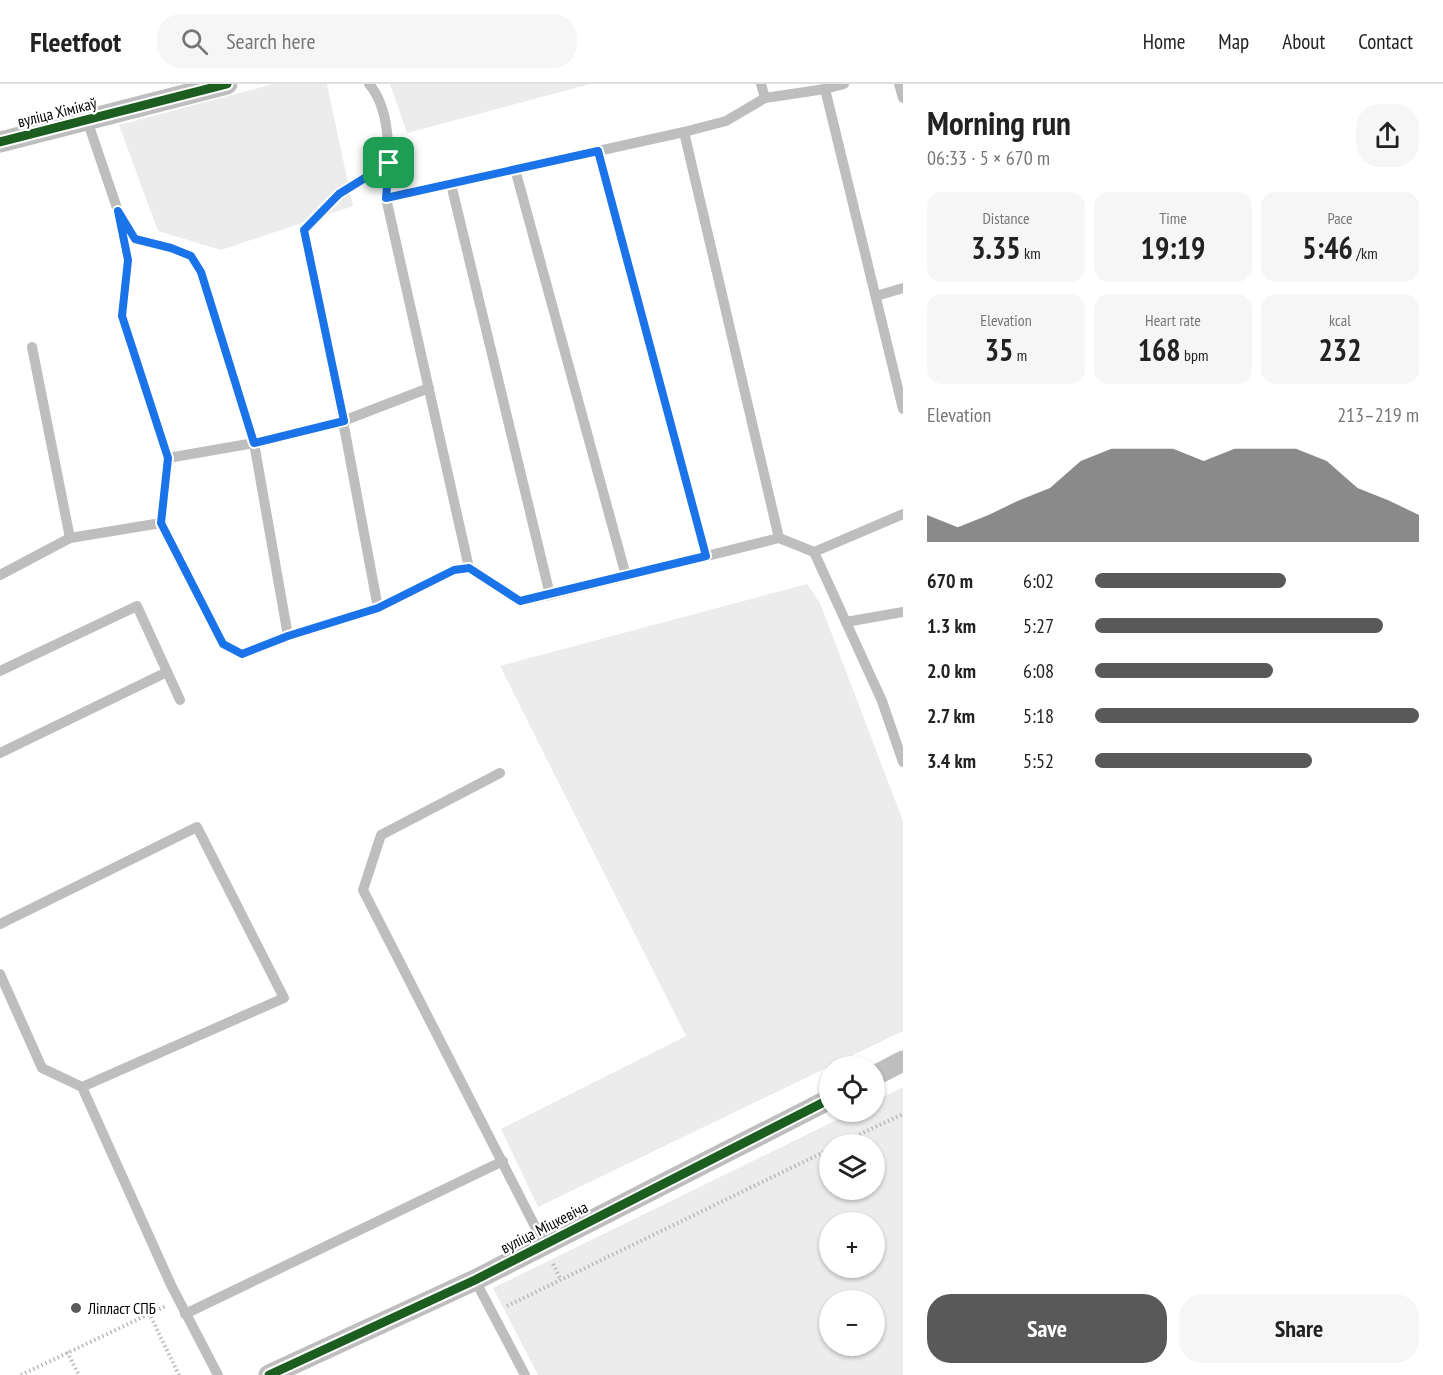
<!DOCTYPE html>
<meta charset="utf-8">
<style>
:root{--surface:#fff;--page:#f6f6f6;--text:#222;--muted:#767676;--line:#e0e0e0;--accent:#595959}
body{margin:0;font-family:"PT Sans Narrow",sans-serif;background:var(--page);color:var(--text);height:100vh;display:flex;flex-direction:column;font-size:22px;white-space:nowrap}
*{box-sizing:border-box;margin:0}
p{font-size:20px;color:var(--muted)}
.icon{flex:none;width:33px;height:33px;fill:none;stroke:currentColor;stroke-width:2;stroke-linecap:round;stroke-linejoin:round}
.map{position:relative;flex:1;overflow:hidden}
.sheet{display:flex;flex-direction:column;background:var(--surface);width:540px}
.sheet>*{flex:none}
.buttons{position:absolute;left:819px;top:972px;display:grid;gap:12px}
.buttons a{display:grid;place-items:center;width:66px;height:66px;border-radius:50%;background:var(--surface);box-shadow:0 2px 4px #0004;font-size:30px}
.pin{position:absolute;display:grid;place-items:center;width:51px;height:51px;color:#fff;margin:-26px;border-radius:12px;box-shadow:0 3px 9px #0006}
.round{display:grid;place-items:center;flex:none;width:63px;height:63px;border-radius:24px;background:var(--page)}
.overview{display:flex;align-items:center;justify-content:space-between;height:102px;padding:0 24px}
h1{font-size:33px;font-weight:800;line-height:45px}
.figures{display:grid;grid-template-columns:repeat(3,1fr);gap:9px;height:102px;padding:6px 24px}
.figures div{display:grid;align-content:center;border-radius:15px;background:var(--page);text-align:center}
.figures b{font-size:30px;font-weight:800}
.figures small{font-size:16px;font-weight:400}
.figures p{font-size:16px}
.chart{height:168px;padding:12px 24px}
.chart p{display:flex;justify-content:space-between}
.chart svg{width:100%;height:108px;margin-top:6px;fill:var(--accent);opacity:.7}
.button{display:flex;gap:12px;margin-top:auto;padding:12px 24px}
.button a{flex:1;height:69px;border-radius:24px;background:var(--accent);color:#fff;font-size:24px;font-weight:800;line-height:69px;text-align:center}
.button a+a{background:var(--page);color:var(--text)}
ul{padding:0 24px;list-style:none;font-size:20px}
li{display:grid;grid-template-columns:96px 72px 1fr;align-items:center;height:45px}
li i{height:15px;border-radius:8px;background:var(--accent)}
header{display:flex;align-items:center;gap:36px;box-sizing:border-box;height:84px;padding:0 30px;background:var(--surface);border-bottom:2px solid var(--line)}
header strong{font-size:28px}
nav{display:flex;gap:33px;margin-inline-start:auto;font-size:21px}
.search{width:420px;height:54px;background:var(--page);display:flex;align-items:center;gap:15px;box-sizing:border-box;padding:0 21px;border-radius:24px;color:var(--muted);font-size:22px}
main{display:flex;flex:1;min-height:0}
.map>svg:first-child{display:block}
.green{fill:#ececec;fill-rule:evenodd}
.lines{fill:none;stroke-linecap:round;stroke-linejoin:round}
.path{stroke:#b9b9b9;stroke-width:4;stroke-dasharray:1.5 3;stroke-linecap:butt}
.lane{stroke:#bebebe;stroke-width:10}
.street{stroke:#bebebe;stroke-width:21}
.cycleway-casing{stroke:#fff;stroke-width:13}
.cycleway{stroke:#1b5e20;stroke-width:9}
.route-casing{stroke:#fff;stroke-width:12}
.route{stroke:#1a73e8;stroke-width:8}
.poi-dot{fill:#595959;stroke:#fff;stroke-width:2}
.labels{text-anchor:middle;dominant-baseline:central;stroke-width:4.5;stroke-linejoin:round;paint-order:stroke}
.street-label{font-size:16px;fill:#000;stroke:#fff}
.poi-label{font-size:16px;fill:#000;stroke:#fff;text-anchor:start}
</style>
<header>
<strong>Fleetfoot</strong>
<div class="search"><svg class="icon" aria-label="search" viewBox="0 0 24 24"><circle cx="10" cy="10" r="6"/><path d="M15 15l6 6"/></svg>Search here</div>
<nav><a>Home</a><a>Map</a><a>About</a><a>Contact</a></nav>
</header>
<main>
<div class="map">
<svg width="903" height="1291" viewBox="0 0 903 1291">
<rect width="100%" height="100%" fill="#fff"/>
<g class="green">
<path d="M273 0H327L353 122 221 166 158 147 119 41Z"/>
<path d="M390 0H590L407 49Z"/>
<path d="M807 500 820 519 903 737V947L538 1123 501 1045 686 952 500 582Z"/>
<path d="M903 1003V1291H538L493 1204 853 1028H874L875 1017ZM830 1060H874V1106H830ZM830 1138H874V1184H830ZM874 1216V1262H830V1216Z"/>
</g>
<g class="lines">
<g class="path">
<path d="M839 1060 903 1030"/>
<path d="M553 1180 561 1196"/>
<path d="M507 1222 830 1065"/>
<path d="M149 1229 179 1291"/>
<path d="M67 1268 79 1291"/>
<path d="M21 1291 166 1222"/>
</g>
<g class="lane">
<path d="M369 0C393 28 389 79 386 114L469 484"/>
<path d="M761 0 765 14"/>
<path d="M899 0 903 14"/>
<path d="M825 5 903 325"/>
<path d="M87 36 118 127 135 155 171 164 191 172 201 188 254 359 288 552"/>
<path d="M684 48 779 454"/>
<path d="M598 67 706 472"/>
<path d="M515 85 626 492"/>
<path d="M451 100 550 511"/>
<path d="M386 114 684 48 726 37 765 14 825 5 844 0"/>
<path d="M118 127 128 176 122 233 168 374 161 439 223 560 242 570 288 552 378 524 455 486 469 484 520 517 550 511 779 454 814 468 903 430"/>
<path d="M876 212 903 204"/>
<path d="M32 263 70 454"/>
<path d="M168 374 254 359 343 337 429 304"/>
<path d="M814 468 882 617 903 678"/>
<path d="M0 491 70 454 161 439"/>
<path d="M378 524 343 337 304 146 339 110 389 79"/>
<path d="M846 538 903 528"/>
<path d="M0 587 137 522 180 616"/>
<path d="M0 669 167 588"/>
<path d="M500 689 381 751 363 806 544 1160"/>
<path d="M0 840 197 743 284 914 82 1003 42 984 0 890"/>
<path d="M82 1003 171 1201 218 1291"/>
<path d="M475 1196 525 1291"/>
<path d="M185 1230 503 1077"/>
</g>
<g class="street">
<path d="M0 58 227 0"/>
<path d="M874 992 903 977"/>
<path d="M269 1291 475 1196 830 1015"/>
</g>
<g class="cycleway-casing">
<g id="cycleway">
<path d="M0 58 227 0"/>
<path d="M269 1291 475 1196 830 1015"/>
</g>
</g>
<use href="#cycleway" class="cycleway"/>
</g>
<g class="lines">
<g class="route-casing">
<path id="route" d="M598 67 706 472 520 517 469 484 454 486 378 524 288 552 242 570 223 560 161 439 168 374 122 232 128 176 118 127 135 155 171 164 191 172 201 188 254 359 344 337 304 146 339 110 389 79 386 114Z"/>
</g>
<use href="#route" class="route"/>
</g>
<circle class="poi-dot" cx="76" cy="1224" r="6"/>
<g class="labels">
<g class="street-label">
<text transform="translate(57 28) rotate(-14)">вуліца Хімікаў</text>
<text transform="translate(544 1143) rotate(-27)">вуліца Міцкевіча</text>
</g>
<g class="poi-label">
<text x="88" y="1224">Ліпласт СПБ</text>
</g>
</g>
</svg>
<div class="buttons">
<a><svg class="icon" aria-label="locate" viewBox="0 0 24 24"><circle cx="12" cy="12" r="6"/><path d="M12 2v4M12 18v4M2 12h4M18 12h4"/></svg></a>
<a><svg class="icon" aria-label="layers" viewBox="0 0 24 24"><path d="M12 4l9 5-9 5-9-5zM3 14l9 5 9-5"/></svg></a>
<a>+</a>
<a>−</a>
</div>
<div class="pin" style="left:389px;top:79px;background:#1e9e55"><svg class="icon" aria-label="arrive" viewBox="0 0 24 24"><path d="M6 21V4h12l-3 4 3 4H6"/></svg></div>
</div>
<section class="sheet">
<div class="overview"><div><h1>Morning run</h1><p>06:33 · 5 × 670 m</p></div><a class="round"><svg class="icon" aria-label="share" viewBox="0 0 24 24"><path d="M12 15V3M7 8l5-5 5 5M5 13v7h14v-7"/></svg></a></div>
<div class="figures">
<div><p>Distance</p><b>3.35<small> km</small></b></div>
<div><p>Time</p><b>19:19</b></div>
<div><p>Pace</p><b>5:46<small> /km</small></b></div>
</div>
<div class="figures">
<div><p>Elevation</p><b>35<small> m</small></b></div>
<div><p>Heart rate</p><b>168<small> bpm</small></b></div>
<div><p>kcal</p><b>232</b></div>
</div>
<div class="chart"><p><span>Elevation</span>213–219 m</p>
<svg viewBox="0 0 160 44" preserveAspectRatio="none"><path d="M0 44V33L10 38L20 33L30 27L40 22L50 11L60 6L70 6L80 6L90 11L100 6L110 6L120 6L130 11L140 22L150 27L160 33V44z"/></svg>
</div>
<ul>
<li><b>670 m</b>6:02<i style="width:59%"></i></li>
<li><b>1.3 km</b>5:27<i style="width:89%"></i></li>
<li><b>2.0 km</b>6:08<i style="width:55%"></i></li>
<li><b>2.7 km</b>5:18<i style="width:100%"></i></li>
<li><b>3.4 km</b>5:52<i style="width:67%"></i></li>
</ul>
<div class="button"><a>Save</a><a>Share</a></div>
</section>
</main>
